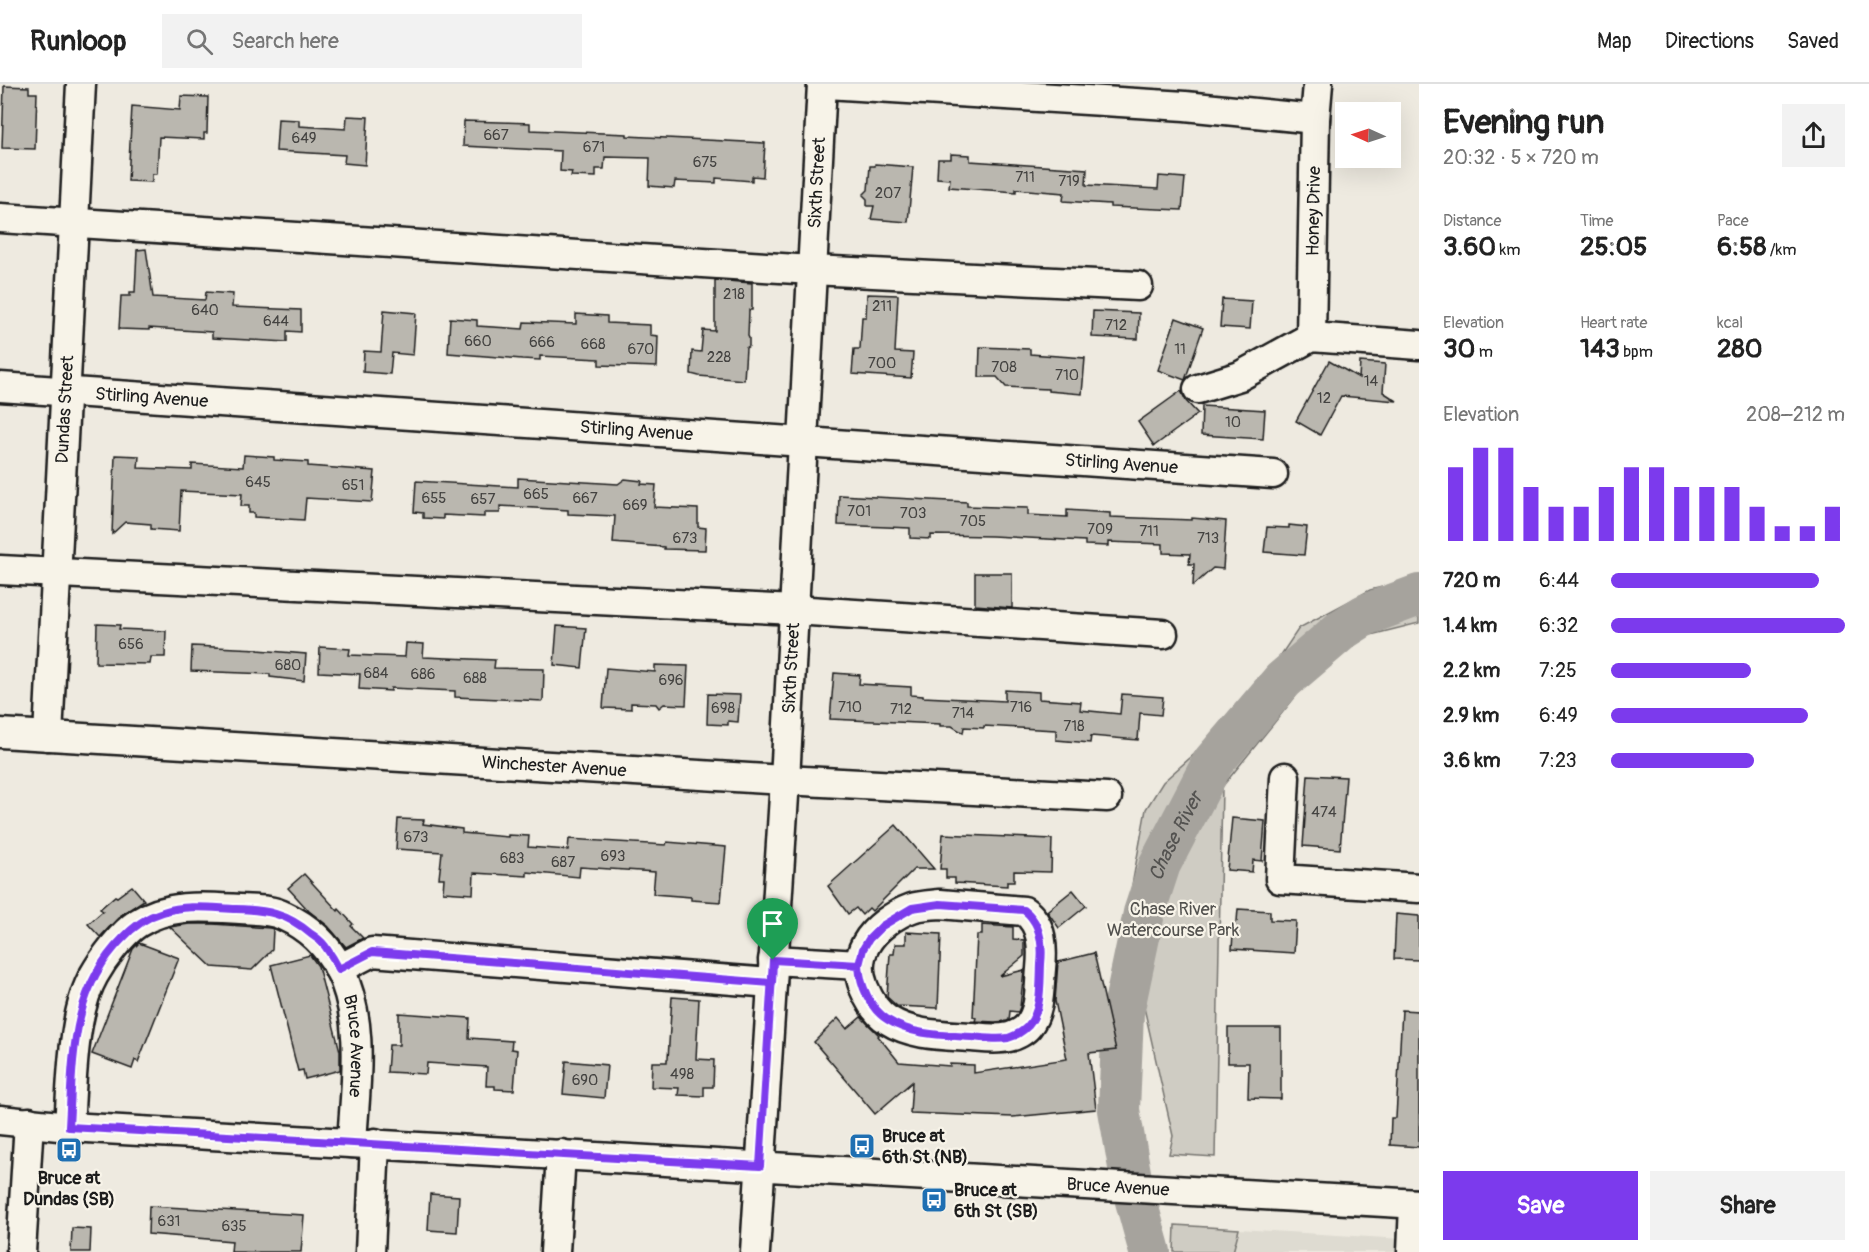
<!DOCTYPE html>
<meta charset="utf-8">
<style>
:root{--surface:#fff;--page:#f2f2f2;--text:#222;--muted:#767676;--line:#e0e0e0;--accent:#7c3aed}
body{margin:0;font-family:Pangolin,sans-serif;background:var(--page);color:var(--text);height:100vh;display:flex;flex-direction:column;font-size:22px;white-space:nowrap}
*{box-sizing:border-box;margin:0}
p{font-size:20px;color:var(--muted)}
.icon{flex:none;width:33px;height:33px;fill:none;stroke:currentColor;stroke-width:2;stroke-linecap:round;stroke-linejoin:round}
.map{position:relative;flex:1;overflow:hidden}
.panel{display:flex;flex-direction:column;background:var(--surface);width:450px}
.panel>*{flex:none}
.needle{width:39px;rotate:273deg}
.controls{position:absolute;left:1335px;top:18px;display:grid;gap:12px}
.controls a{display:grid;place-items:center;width:66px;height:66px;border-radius:0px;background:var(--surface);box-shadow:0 6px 24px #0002;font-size:30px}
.pin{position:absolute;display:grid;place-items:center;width:51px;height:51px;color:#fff;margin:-62px -26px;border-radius:50% 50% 50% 0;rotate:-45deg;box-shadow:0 0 6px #0007}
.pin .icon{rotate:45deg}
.round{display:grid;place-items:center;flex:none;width:63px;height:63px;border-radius:0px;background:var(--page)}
.summary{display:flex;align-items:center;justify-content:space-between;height:102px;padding:0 24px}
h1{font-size:33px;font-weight:800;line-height:45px}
.stats{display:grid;grid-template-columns:repeat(3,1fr);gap:9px;height:102px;padding:6px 24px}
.stats div{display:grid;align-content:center}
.stats b{font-size:26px;font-weight:800}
.stats small{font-size:16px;font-weight:400}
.stats p{font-size:16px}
.chart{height:168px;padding:12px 24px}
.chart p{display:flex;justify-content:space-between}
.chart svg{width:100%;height:108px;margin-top:6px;stroke:var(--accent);stroke-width:6}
.button{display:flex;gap:12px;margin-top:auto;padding:12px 24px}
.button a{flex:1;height:69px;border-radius:0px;background:var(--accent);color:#fff;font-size:24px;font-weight:800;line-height:69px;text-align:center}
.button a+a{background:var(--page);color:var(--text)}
ul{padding:0 24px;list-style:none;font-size:20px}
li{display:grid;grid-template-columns:96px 72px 1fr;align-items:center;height:45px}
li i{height:15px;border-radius:8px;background:var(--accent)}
header{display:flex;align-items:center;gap:36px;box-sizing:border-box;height:84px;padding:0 30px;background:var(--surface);border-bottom:2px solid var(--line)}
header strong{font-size:28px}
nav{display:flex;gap:33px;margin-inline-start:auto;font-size:21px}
.search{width:420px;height:54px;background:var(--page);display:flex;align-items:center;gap:15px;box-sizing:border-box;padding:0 21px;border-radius:0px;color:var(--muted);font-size:22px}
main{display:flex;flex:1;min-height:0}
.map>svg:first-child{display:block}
.built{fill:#dedbd1}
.green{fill:#cfccc3;stroke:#767470;stroke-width:1.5}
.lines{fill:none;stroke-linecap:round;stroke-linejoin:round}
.river{stroke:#a6a39d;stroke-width:42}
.building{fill:#bab7af;stroke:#1c1c1c;stroke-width:1.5}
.minor-casing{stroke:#1c1c1c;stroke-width:33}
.minor{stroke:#f7f3e8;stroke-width:28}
.route-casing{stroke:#fff;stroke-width:12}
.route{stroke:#7c3aed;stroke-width:8}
.labels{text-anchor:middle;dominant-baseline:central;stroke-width:4.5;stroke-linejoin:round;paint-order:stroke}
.number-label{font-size:15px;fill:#444341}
.street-label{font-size:18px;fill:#1c1c1c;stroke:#f7f3e8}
.park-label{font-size:18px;fill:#52514e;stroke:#f7f3e8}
.poi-label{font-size:18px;font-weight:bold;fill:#1c1c1c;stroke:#f7f3e8;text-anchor:start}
.water-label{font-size:20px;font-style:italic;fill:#535250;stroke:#f7f3e8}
</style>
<header>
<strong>Runloop</strong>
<div class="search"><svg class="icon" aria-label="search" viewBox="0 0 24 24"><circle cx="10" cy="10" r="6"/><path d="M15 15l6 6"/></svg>Search here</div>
<nav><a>Map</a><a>Directions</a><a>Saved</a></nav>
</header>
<main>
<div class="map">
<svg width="1419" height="1168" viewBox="0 0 1419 1168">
<rect width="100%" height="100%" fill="#eeeae0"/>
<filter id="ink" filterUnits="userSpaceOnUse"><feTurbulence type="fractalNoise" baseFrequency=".0167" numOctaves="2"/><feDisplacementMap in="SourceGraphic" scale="12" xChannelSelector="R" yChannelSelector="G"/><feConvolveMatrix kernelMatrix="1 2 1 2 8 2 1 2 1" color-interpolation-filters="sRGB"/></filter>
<g filter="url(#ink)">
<path class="built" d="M1239 1145 1419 1156V1168H1233Z"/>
<g class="green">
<path d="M1419 494V539L1339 559 1222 703 1215 1073 1169 1070 1173 1052 1125 839 1146 725 1163 698 1244 626 1299 544 1370 506Z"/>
<path d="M1175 1141 1239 1145 1233 1168H1174Z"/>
</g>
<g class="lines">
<path class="river" id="s1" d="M1150 1168 1133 1106 1119 1026 1123 929 1144 829 1160 780 1213 678 1282 597 1343 545 1365 531 1419 511"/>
</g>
<g class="building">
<path d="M4 2 29 3V9H37L35 65 2 64Z"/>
<path d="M181 12 208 13 207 49H204V55L159 53 157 90H152V98L128 97 132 22 180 26Z"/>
<path d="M347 32 368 33 365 81 344 79 345 71 276 67 278 35 299 36V42L346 45Z"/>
<path d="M464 37 530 39V46L627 50V52L765 59 763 93 752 92V97L716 94V99L675 97 674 104 649 102 650 74 605 73 604 85H596V93L571 92 572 88 560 87 561 67 463 62Z"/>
<path d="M951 70 970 71V77L1087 85 1086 101 1158 105 1159 92 1185 94 1182 126 1110 123V120L1063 117 1064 109 1016 105V108L949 103 950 95 937 94 938 75H951Z"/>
<path d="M875 80 913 83 908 138 871 135 874 122H867V115L863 111 868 106 870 82H875Z"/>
<path d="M146 165 153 213 205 216 206 208 233 210 232 223 301 226V248L287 247V258L212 254V248L149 244V246L119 245 121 212H130V208H135L137 166Z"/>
<path d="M715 196 752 199V226H749L748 252 749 254V262L746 264 744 296 699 292 691 290 692 267 701 268 703 246 715 247Z"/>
<path d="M867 210 898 211 895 268 913 269 911 294 852 290 854 265H860L862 233H866Z"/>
<path d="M1222 215 1252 217 1250 245 1220 243Z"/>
<path d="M384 226 416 229 413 271 392 269 390 290 363 288 364 267 381 268Z"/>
<path d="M1093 227 1139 229 1138 255 1092 253Z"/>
<path d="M576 230 607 232V239L650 241V251L658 252 657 283 599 281V275L540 272V276L522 275 448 269 450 234 477 236V242L523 245 524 238 576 240Z"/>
<path d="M1176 234 1203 244 1185 296 1158 286Z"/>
<path d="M980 263 1030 265V270L1085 274 1082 310 1048 307V305L1006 303 997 293H979Z"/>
<path d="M1329 277 1359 294 1360 278 1385 280 1383 308 1397 317 1341 312 1320 351 1296 337Z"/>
<path d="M1181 307 1186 317 1198 330 1154 362 1138 338Z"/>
<path d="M1202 322 1265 326 1263 355 1201 351Z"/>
<path d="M115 371 139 372 138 384 192 386V380L243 383 244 371 274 373V376L308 378V382L375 387 372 418 306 414 304 436 254 433V429H249V422H241L242 410 181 407 179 447 151 445V440L125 438 112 450Z"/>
<path d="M518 394 618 400 625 395 642 397 641 400 656 401 654 423 698 425V443L706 444 705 466 664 465V463L613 459 615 432 568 430V426L500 422V429H484V433L443 431V435L423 434V429L414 428 416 397 518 403Z"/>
<path d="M839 411 967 418V422L1028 424V431L1067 433V426L1110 429V433L1192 436V434L1226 437 1223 485 1213 484 1193 502 1194 480H1189L1190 470 1163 469V460L1108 458V462L1085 461V457L992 452 931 451V455L910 454V444L838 441Z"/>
<path d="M1289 441 1307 443 1304 471 1264 468 1267 443 1289 444Z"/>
<path d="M975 489H1012V524L975 521Z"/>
<path d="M97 540 120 541 119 545 166 547 165 573H151L150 580 96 579Z"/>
<path d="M557 542 586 544 582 584 554 581Z"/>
<path d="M406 559 424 560 423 573 495 576 494 584 544 585 543 617 455 613V607L391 604V607L359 605 360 590 319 588 320 563 350 565 349 571 405 573Z"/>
<path d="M192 562 258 565V566L306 570 304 597 270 593V590L191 587Z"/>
<path d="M655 581 688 582 686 621 664 620 659 624 656 620 631 619V625L603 624 606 584 655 588Z"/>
<path d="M834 589 860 591 859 600 911 603V611L923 612V613L1005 617V606L1039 608V615L1081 618 1080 626 1120 630 1122 610 1163 613 1161 631 1140 629 1138 656 1091 652 1090 659 1056 656V646L984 642V644L964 643 963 649 952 642H940V640L830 635Z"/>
<path d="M708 610 740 611 738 638 728 637V641L707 640Z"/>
<path d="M1308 691 1346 693 1340 765 1303 762Z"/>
<path d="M1232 734 1265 737 1262 777 1253 776 1252 788 1227 786Z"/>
<path d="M398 735 424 736 423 740 462 745V749L508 753V751L529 752 528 763 568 766 569 755 666 761 667 758 726 763 721 818 691 816V813L653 810 655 788 580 783 579 793 527 788V792L474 789 473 810 443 808 444 794H439L442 768 396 765Z"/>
<path d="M896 741 934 785H914L872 827 869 824 862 831 856 824 848 830 828 802Z"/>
<path d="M943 750 1052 755 1051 788 1014 787V798H1007V802L955 799V794H946V785H940Z"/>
<path d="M304 790 338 827 339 825 353 840 351 842 363 854 346 863 328 842 309 827 288 804Z"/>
<path d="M132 802 144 816 121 831 100 853 88 840 103 827 100 825 115 812 117 813Z"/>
<path d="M1073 806 1086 822 1059 844 1047 827Z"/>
<path d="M1238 825 1270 827V836L1296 837 1294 869 1232 865 1233 850 1229 844 1237 837Z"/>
<path d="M1396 830 1419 832V876L1394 875Z"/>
<path d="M189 840H213L270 844 273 845 272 866 252 886 212 883 170 843Z"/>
<path d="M982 841 1013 843V855L1024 856V872L1000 892 1024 886 1020 923 1018 928 1010 927 1009 936 1007 937 995 938 975 937 976 934 973 933 977 851H982Z"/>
<path d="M906 848 941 850 938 924 897 922 887 913 890 870H894L895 860H906Z"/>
<path d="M139 859 179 874 138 978 135 976 132 985 92 970 133 865Z"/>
<path d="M1094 869 1116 966 1089 969 1096 1025 1013 1033 910 1029 912 998 875 1030 814 958 838 934 847 945 861 933 879 951 878 952 899 978 950 982V980L974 981V989L1067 975 1055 917 1058 878Z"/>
<path d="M310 871 318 882 340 967V986L305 995 303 986 298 987 271 881Z"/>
<path d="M672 913 699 915 696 975 714 976 713 1003H704V1012L678 1011 679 1004 651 1003 652 978H667V975H668Z"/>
<path d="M1402 926 1419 927V1063L1390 1061 1391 1034H1396Z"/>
<path d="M399 929 470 934 469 954 512 957 511 965 517 966 514 1006 495 1005V1002H486L487 983 427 979 426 990 387 988 389 961H399Z"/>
<path d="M1228 944H1281V1015L1248 1014 1249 979H1228Z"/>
<path d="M566 977 607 981 604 1014 563 1010Z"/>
<path d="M430 1110 459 1112 457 1148 428 1146Z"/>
<path d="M149 1122 304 1131 301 1168H231L232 1157 148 1150Z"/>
<path d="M72 1144 91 1145 90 1168H71Z"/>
</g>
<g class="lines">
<g class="minor-casing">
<g id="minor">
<path d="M827 0 1185 22 1315 35"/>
<path d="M0 134 812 186 1138 202"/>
<path id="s2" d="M1311 253 1315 35 1318 0"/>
<path id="s3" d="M0 303 1273 390"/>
<path d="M1198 305 1240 292 1311 253 1419 261"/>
<path d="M0 486 794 526 1163 550"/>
<path id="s4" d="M0 649 785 696 1107 713"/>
<path id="s5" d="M48 652 81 0"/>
<path d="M1285 693 1280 795 1419 804"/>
<path d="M940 820 1024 827C1043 840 1043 864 1041 885 1039 904 1041 926 1028 942 1024 947 1015 952 1009 953 997 956 984 954 972 953 944 951 913 952 888 936 876 929 869 916 864 904 858 889 858 874 866 860 875 844 895 830 912 824 921 821 931 821 940 820Z"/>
<path d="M773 876 859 881"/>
<path d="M339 885 372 868 772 899"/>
<path id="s6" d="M0 1036 69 1043 1419 1120"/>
<path id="s7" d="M69 1043C72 999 72 929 94 891 103 875 122 849 138 839 169 819 205 823 240 825 254 826 271 825 284 832 308 843 327 861 339 884 366 938 355 1002 352 1059"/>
<path d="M21 1168 29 1038"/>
<path d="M370 1168 375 1059"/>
<path d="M555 1168 561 1070"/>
<path id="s8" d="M755 1168 785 696 822 0"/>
<path d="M1412 1168 1414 1120"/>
</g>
</g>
<use href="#minor" class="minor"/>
</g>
</g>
<g class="lines" filter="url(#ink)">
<g class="route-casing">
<path id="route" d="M773 876 760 1082 69 1043C73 975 71 906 122 855 134 842 146 833 163 828 186 820 212 824 236 825 266 826 287 829 311 850 316 853 321 857 325 862 330 869 335 877 339 885L372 868 772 899 773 876 859 881 863 865 869 855 882 842 912 824 940 820 1024 826C1041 839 1043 861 1041 880 1040 901 1042 926 1028 942 1023 947 1015 952 1008 954 997 956 984 954 972 953 944 951 913 952 888 936 870 925 860 901 859 881L773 876"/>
</g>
<use href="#route" class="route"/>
</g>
<defs>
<g id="bus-square" transform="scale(1.35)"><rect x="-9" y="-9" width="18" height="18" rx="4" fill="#1f6fb2" stroke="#f7f3e8"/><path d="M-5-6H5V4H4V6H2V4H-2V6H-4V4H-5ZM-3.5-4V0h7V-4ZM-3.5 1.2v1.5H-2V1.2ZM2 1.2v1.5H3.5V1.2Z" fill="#fff"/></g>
</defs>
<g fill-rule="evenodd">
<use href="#bus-square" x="862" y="1062"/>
<use href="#bus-square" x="69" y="1066"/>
<use href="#bus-square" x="934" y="1116"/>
</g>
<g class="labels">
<g class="number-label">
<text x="496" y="51">667</text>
<text x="304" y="54">649</text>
<text x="594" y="63">671</text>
<text x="705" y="78">675</text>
<text x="1025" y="93">711</text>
<text x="1069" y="97">719</text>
<text x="888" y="109">207</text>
<text x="734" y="210">218</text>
<text x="882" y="222">211</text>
<text x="205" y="226">640</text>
<text x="276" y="237">644</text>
<text x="1116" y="241">712</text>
<text x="478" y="257">660</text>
<text x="542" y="258">666</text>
<text x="593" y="260">668</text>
<text x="641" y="265">670</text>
<text x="1180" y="265">11</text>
<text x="719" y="273">228</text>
<text x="882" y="279">700</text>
<text x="1004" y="283">708</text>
<text x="1067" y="291">710</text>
<text x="1371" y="297">14</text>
<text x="1324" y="314">12</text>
<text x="1233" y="338">10</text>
<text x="258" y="398">645</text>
<text x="353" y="401">651</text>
<text x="536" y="410">665</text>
<text x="434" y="414">655</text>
<text x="585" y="414">667</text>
<text x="483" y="415">657</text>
<text x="635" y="421">669</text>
<text x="859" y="427">701</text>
<text x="913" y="429">703</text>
<text x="973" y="437">705</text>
<text x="1100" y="445">709</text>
<text x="1149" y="447">711</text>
<text x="685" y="454">673</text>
<text x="1208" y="454">713</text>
<text x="131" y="560">656</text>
<text x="288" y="581">680</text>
<text x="376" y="589">684</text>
<text x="423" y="590">686</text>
<text x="475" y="594">688</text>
<text x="671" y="596">696</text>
<text x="850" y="623">710</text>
<text x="1021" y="623">716</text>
<text x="723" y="624">698</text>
<text x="901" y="625">712</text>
<text x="963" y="629">714</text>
<text x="1074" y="642">718</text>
<text x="1324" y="728">474</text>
<text x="416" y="753">673</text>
<text x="613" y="772">693</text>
<text x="512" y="774">683</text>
<text x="563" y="778">687</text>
<text x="682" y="990">498</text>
<text x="585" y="996">690</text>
<text x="169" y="1137">631</text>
<text x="234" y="1142">635</text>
</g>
<g class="street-label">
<text stroke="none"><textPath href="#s8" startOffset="1071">Sixth Street</textPath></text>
<text stroke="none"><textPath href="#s2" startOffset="126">Honey Drive</textPath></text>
<text stroke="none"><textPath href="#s3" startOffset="152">Stirling Avenue</textPath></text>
<text stroke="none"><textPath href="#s5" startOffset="327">Dundas Street</textPath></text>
<text stroke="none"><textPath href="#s3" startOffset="638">Stirling Avenue</textPath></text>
<text stroke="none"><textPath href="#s3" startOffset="1124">Stirling Avenue</textPath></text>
<text stroke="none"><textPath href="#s8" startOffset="585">Sixth Street</textPath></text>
<text stroke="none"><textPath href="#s4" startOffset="555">Winchester Avenue</textPath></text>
<text stroke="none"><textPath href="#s7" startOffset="531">Bruce Avenue</textPath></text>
<text stroke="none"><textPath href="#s6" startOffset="1120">Bruce Avenue</textPath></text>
</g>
<g class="park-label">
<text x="1173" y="825">Chase River<tspan x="1173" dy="21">Watercourse Park</tspan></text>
</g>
<g class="poi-label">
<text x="882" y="1052">Bruce at<tspan x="882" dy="21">6th St (NB)</tspan></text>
<text x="69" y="1094" text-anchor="middle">Bruce at<tspan x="69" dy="21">Dundas (SB)</tspan></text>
<text x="954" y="1106">Bruce at<tspan x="954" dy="21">6th St (SB)</tspan></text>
</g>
<g class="water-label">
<text stroke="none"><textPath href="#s1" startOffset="428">Chase River</textPath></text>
</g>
</g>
</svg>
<div class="controls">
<a><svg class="needle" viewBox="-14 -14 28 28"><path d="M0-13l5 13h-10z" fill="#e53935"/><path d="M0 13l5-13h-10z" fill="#767676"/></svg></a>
</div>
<div class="pin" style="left:773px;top:876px;background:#1e9e55"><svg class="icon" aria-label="arrive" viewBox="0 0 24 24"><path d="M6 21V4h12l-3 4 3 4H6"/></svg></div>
</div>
<section class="panel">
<div class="summary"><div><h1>Evening run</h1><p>20:32 · 5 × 720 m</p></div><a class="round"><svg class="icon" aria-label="share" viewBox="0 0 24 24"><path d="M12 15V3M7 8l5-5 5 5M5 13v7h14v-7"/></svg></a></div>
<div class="stats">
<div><p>Distance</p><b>3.60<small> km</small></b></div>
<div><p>Time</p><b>25:05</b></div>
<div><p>Pace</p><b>6:58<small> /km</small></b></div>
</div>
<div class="stats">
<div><p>Elevation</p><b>30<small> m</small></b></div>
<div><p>Heart rate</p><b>143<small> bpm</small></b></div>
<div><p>kcal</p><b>280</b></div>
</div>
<div class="chart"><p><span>Elevation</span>208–212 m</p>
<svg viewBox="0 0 160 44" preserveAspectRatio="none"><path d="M5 44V14M15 44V6M25 44V6M35 44V22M45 44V30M55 44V30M65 44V22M75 44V14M85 44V14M95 44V22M105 44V22M115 44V22M125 44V30M135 44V38M145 44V38M155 44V30"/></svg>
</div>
<ul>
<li><b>720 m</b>6:44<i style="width:89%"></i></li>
<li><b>1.4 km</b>6:32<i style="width:100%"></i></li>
<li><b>2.2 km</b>7:25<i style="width:60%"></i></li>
<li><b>2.9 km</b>6:49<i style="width:84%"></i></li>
<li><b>3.6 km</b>7:23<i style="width:61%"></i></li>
</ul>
<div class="button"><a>Save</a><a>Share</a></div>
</section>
</main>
